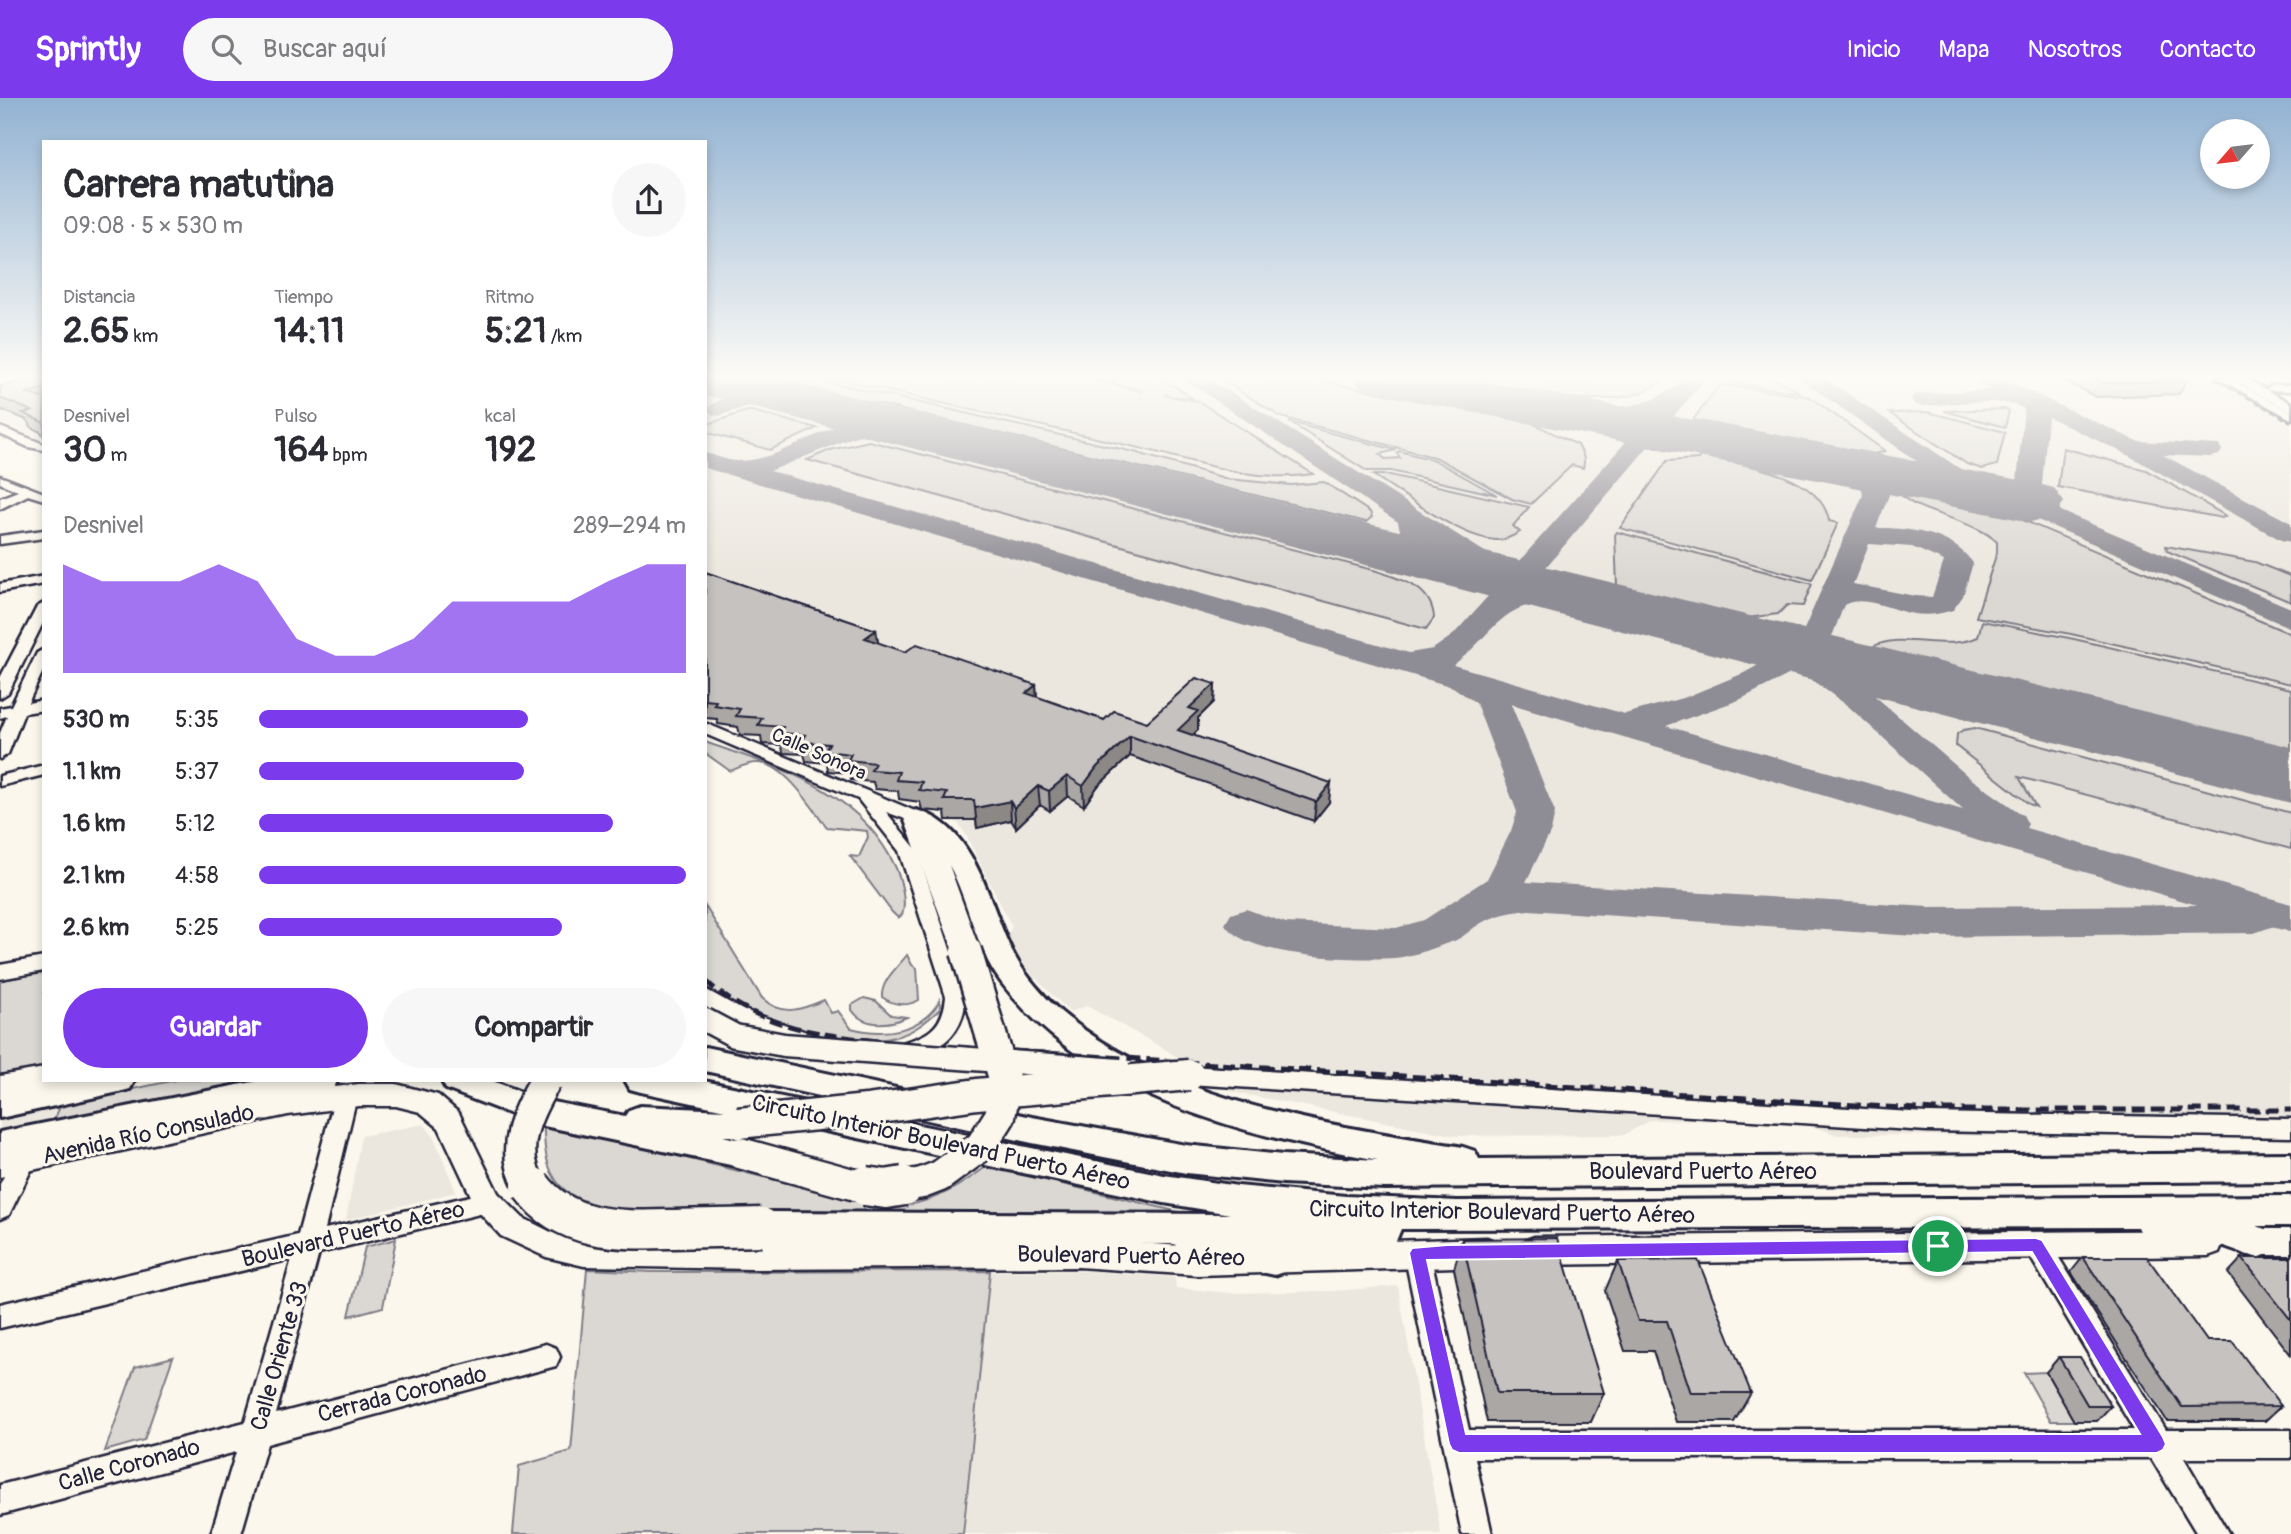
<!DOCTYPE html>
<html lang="es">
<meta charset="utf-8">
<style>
:root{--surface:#fff;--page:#f7f7f7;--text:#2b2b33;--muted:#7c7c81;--accent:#7c3aed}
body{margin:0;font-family:Pangolin,sans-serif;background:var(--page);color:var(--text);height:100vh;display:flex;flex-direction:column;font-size:26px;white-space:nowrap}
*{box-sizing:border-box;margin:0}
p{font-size:23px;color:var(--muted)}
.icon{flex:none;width:38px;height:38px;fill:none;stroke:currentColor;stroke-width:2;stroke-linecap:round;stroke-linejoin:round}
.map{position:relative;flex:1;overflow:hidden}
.side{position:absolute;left:42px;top:42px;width:665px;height:942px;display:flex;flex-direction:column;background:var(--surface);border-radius:0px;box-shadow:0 4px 10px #0003}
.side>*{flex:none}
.needle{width:46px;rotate:242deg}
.tools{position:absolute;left:2200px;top:21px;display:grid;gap:14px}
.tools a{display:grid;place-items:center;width:70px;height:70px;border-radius:50%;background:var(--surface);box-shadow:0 4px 10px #0003;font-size:35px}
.pin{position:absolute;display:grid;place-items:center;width:60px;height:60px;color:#fff;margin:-30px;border:4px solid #fff;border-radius:50%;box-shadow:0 2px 7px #0007}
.round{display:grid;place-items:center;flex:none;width:74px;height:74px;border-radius:37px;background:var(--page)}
.headline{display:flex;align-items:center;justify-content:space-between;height:119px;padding:0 21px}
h1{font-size:38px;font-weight:700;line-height:52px}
.stats{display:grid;grid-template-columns:repeat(3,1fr);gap:10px;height:119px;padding:7px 21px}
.stats div{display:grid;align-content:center}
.stats b{font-size:35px;font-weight:700}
.stats small{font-size:19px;font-weight:400}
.stats p{font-size:19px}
.chart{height:196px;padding:14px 21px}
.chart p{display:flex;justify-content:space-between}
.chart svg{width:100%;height:126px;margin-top:7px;fill:var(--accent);opacity:.7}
.action{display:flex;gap:14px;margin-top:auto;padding:14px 21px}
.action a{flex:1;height:80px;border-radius:42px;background:var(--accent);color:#fff;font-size:28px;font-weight:700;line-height:80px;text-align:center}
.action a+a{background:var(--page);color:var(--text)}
ul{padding:0 21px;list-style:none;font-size:23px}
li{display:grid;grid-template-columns:112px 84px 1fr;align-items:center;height:52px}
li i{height:18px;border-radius:9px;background:var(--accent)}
header{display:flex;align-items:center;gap:42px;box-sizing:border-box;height:98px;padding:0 35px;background:var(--accent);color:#fff}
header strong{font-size:33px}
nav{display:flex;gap:38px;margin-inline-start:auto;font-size:24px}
.search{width:490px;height:63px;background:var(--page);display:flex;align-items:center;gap:18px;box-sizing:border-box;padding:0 24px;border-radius:38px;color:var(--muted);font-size:26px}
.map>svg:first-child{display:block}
.built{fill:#ebe7df}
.green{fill:#dbd8d3;stroke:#7e7d87;stroke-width:2}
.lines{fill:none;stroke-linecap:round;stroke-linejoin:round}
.taxiway{fill:#8e8c94;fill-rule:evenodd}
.runway{fill:#8e8c94;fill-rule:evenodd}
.minor-casing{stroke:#22223b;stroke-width:5}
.major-casing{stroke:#22223b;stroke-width:5}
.highway-casing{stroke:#22223b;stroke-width:6}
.minor{fill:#fbf7ec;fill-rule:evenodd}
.major{fill:#fbf7ec;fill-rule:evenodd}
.highway{fill:#fbf7ec;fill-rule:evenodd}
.rail-far1{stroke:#22223b;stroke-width:2.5;stroke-dasharray:6 3.5;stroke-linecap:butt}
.rail{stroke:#22223b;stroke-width:5;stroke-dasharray:13 6;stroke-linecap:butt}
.minor-bridge-casing{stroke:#22223b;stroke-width:27;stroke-linecap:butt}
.highway-bridge-far1-casing{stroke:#22223b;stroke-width:35;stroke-linecap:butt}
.highway-bridge-casing{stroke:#22223b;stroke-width:43;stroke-linecap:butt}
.minor-bridge{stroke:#fbf7ec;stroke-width:22}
.highway-bridge-far1{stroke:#fbf7ec;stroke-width:30}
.highway-bridge{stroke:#fbf7ec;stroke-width:38}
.wall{fill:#aaa7a5;stroke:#22223b;stroke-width:2}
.shaded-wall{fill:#8b8886;stroke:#22223b;stroke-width:2}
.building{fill:#c6c2c0;stroke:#22223b;stroke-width:2}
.route{fill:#7c3aed;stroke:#fff;stroke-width:2;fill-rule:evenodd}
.labels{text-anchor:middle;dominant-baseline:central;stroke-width:6;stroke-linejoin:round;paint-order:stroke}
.street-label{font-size:19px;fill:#22223b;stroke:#fbf7ec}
.near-street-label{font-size:23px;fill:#22223b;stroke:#fbf7ec}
</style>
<header>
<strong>Sprintly</strong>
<div class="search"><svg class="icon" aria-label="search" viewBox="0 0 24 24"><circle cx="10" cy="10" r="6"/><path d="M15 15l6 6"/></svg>Buscar aquí</div>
<nav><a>Inicio</a><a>Mapa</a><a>Nosotros</a><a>Contacto</a></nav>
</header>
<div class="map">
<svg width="2291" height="1436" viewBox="0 0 2291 1436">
<rect width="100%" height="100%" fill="#fbf7ec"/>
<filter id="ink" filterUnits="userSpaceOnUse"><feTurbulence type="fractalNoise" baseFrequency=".0143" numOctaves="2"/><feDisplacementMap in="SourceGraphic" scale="14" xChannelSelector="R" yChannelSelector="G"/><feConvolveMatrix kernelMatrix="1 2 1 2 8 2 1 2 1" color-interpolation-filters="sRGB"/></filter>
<g filter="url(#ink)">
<g class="built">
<path d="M0 280H44V342L0 324Z"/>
<path d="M705 280H2226L2291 316V1039L1838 1037 1799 1024 1651 1022 1624 1037 1457 1038 1232 994 1163 950 1087 908 1070 914 1031 876 1014 852 1007 837 1012 829 964 733 948 714 705 615Z"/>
<path d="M60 1008 53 1024 0 1036V1021Z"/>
<path d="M424 1026 434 1039 456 1094 346 1122 361 1038Z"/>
<path d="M990 1173H1087L1175 1179 1176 1190 1231 1195 1333 1193 1398 1188 1441 1436H963Z"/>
</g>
<g class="green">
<path d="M771 280H813L1134 354 1228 381 1291 387 1324 384 1370 414 1372 419 1366 424Z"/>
<path d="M832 280H1083L1142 293 1091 280H1162L1194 301 1164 297 1198 303 1313 376C1250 386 1195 362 1135 349 1034 326 933 303 832 280Z"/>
<path d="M1219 280H1307L1532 325 1576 346C1582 352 1586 361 1583 370L1572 367 1531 406 1512 401 1437 360 1281 319Z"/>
<path d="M1459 280H1665C1621 322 1513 290 1459 280Z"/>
<path d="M1738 280H1773L1802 295 1731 285Z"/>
<path d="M1720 286 1810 299 1885 353 1874 356 1693 322Z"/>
<path d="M2005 311 2009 313 2005 329 1944 313Z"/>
<path d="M747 313H752L817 330 770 352 705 334V327Z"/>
<path d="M1928 314 2005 334 1997 367 1982 371 1967 366 1889 315Z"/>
<path d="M1289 324 1396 352 1380 356 1385 361 1400 360 1397 355 1399 353 1434 362 1497 397 1391 373H1367Z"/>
<path d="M869 343 1377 473C1403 482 1432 489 1434 520L1426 531 807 362 830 352Z"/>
<path d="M2063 350 2146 372 2226 418 2222 420 2058 389Z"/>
<path d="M1700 358C1738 365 1821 375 1829 423L1838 425 1812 482 1620 430 1667 363 1698 361Z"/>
<path d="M1373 377H1390L1529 409 1513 428 1520 434C1513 438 1507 442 1499 442 1463 443 1404 396 1373 377Z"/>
<path d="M1900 395 2011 417 2291 536V586L2071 536 1976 519 1997 454V444C1975 421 1913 415 1900 395Z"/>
<path d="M1617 434 1812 486 1803 508 1787 507 1778 516 1747 520 1617 488 1615 437Z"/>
<path d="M2166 448 2255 464 2290 478 2291 504 2167 453Z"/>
<path d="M1982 523 2074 541 2291 591V652L1872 549C1902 533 1944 554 1978 539Z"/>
<path d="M1975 630 2291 715V751L2019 679 2036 709 2029 706 1956 648 1957 636 1963 632Z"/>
<path d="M705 644C782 671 858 690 896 770 901 782 907 805 902 817L898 820 892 814 850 758 859 759 868 739 867 733 827 729C811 709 784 663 756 665 747 665 738 670 730 673L705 655Z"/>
<path d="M705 808 762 900C782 919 801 912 824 902L831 915 838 913 851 930C884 939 922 934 940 902V911C927 923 913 935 895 939 845 952 739 924 705 885Z"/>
<path d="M907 857 912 867 917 870 919 902C907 909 893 907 882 899 881 883 897 870 907 857Z"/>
<path d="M44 875V972L0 981V882Z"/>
<path d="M864 900 876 903 891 917 907 919C889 927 864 930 852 912V907Z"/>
<path d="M176 982H261L0 1037 53 1024 60 1009 0 1019Z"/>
<path d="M544 1025 889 1110C930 1106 954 1093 987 1068L1200 1119 635 1115C573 1105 542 1095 544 1025Z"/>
<path d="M396 1141 383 1209 349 1218 365 1149Z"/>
<path d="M587 1171 652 1174 990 1173 963 1436H513L519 1368 571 1353Z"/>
<path d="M173 1259 144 1342 105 1353 135 1269Z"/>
<path d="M2046 1274 2074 1323H2051L2024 1275Z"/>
</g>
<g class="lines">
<g class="taxiway">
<path d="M1182 280H1208L1512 471 1651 316C1612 326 1568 325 1529 315L1526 310 1529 305 1537 303C1585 310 1648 320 1683 280H1706L1661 333 1724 338 1732 340 1736 345 1732 350 1724 352 1667 346 1647 350 1529 489H1556L1606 498 1610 504 1606 510C1585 516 1562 505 1540 506 1499 508 1485 546 1453 567L1625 616 1686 599 1744 575 1773 559 1720 544 1715 537 1720 530 1731 528 1793 545 1802 536 1863 397 1862 391 1845 380 1803 367 1800 362 1803 357C1825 352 1858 367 1876 378L1906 374 1938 378 1799 280H1824L1962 372 2016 394 2024 311C2004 298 1947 307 1922 308L1914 306 1911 301 1914 296 1990 292 1972 280H2000L2137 343 2219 347 2222 352 2219 357 2210 359 2163 357 2291 425V444L2281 442 2124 355 2048 319 2041 398 2063 414 2291 510V530L1972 394C1954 406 1913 383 1888 392L1889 397 1876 430C1910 429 1953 436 1973 465L1963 498 1953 512C1940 516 1928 518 1914 516 1893 513 1864 496 1844 507L1833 536 1818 556 1844 558 1936 579 1941 586 1936 593 1924 596 1854 580 1970 680 2023 717 2028 726 2026 730 2291 806V834L2271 829 2254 835 1929 839 1529 812C1511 814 1494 817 1478 827 1469 833 1461 841 1451 844 1434 850 1411 859 1394 860 1355 862 1245 860 1225 826L1231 816 1246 811 1286 825 1396 830 1424 822 1487 781 1511 733 1517 714 1476 605 1453 589 705 370V355C715 357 727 363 737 363 791 364 839 308 894 322L898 327 894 332 856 338 770 373 1409 555 1433 551 1453 537 1499 486 1483 479 1423 440 1418 448 1384 454 1341 448 1337 442 1341 436C1360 431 1379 438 1398 435L1400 432 1398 424ZM1869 446 1912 449 1944 463 1932 499 1915 498 1853 486ZM1798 572 1848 608 1963 712 1666 628 1739 602ZM1511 606 2197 807 1929 809 1526 784 1551 733 1555 714Z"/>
<path d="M775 292 783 294 786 299 783 304 751 307 719 318 711 316 708 311C719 296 757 294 775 292Z"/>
</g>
<g class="runway">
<path d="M705 280H767L2291 649V705L705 297Z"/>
<path d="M1353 280H1466L2031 384 2054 390 2064 404 2054 418 2031 424 1380 296 1361 291Z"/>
</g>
<g class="minor-casing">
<g id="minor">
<path d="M2217 280H2229L2291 314V321Z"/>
<path d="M2272 287H2291V293L2269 292 2267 290Z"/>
<path d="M0 329 44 346V352L28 349 0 336Z"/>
<path d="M0 378 44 395V402L28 397 0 411V400L18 393 0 385Z"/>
<path d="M44 432V440L0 446V438Z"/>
<path d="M44 478V486L0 494V486Z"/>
<path d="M44 505V523L8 595 0 600V580L37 509Z"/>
<path d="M44 551V571L28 605 44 602V612L24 615 8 656 0 661V635L7 618 0 620V610L11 608 37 555Z"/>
<path d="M705 625 922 716 925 720 916 725 886 714 917 752 966 899C964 928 949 947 922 956 913 959 905 962 895 959L892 953 895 947C925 938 942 934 946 899L899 753 858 701 705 636Z"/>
<path d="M44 667V677L0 688V678Z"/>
<path d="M44 859V873L0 881V867Z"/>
<path d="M705 891 741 911 815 937 818 943 815 949 807 951 727 923 705 908Z"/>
<path d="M1189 968 1927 1015 2291 1021V1039L1927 1033 1189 986 1181 983 1178 977 1181 971Z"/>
<path d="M346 989 354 992 357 998 325 1131 488 1094 497 1097 500 1104 497 1111 488 1114 319 1155 276 1316 546 1246 556 1250 560 1259 556 1268 267 1346 241 1436H211L236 1354 0 1417V1387L245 1324 292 1161 0 1230V1206L298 1137 335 998 338 992Z"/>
<path d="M24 1052 32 1055 36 1062 9 1117 0 1121V1086L16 1055Z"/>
<path d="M2037 1136 2046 1139 2166 1332H2291V1360H2184L2229 1436H2197L2151 1360H1475L1492 1436H1462L1404 1155 1408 1147 1417 1144 1426 1147 1430 1155 1469 1332H2134L2028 1155 2024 1147 2028 1139Z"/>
</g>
</g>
<g class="major-casing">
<g id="major">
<path d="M2230 280H2245L2291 305V314Z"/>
<path d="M44 970V982H56L53 987 0 1000V978Z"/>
<path d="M359 986H396L438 997 459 1015 498 1095 523 1120 551 1134 584 1140 752 1143 1078 1141 1197 1149 1487 1140 1498 1144 1502 1154 1498 1164 1487 1168 1197 1177 1078 1169 752 1171 584 1168 546 1159 501 1138 478 1113 439 1030 420 1014 396 1008H359L288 1017 0 1079V1055L288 995Z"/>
<path d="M2248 1131H2291V1157H2248L2237 1153 2233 1144 2237 1135Z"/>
<path d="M2208 1132 2219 1136 2223 1145 2219 1154 2208 1158 1534 1167 1523 1163 1519 1153 1523 1143 1534 1139Z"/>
</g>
</g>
<g class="highway-casing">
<g id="highway">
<path d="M916 712C977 728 989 809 1014 857 1024 876 1044 899 1061 914 1172 1006 1325 1026 1463 1049L1475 1053 1479 1061 2291 1055V1083L1384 1090 1283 1085 1186 1075 1032 1045 705 973V949L1032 1019 1186 1047 1283 1057 1378 1062C1242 1036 1089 1000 1001 884 975 849 969 804 949 767L980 853 976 860 966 863 956 860 904 720 907 715Z"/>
<path d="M61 982H135L130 991 119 994 0 1020V994Z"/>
<path d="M263 982H338L333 991 322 994 0 1062V1034Z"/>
<path d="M441 982H490L542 1002 625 1018 629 1012 640 1008 725 1012 641 994 630 991 625 982H699L1164 1077 1238 1088 1346 1098 1457 1103 2291 1098V1128H2257L2270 1133 2276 1144 2270 1155 2258 1160 2224 1148 2155 1143 2143 1139 2138 1129 1401 1131 1396 1143 1384 1147H1280L1288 1150 1293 1161 1288 1172 1275 1177 1191 1159 1179 1154 1175 1146 761 1144 749 1140 744 1129 749 1118 761 1114 1230 1116 1164 1105 750 1017 754 1025 749 1034 738 1038H723L752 1045 756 1055 752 1065 740 1069 539 1027 446 991Z"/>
</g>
</g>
<use href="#minor" class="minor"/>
<use href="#major" class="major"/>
<use href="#highway" class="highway"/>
<path class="rail-far1" d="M2213 280 2291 324"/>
<path class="rail" d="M705 882C760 934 834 938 905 946L1934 1012H2291"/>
<g class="minor-bridge-casing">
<path id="minor-bridge" d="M705 922 735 938 784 947 1120 972"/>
</g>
<g class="highway-bridge-far1-casing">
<g id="highway-bridge-far1">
<path d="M738 1025 867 1012 977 996 1189 977"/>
<path d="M740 1055 852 1086 877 1090"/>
<path d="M532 1090C507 1054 526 1015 546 982"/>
<path d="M894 1090 922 1085 940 1078 981 1048 1000 1018 1006 987 966 853"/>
</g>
</g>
<g class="highway-bridge-casing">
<g id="highway-bridge">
<path d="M531 1088C565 1135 622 1132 674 1131 703 1130 732 1130 761 1129"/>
<path d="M865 1088 886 1091 904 1088"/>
</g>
</g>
<use href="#minor-bridge" class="minor-bridge"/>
<use href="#highway-bridge-far1" class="highway-bridge-far1"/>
<use href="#highway-bridge" class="highway-bridge"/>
</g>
<g class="wall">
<path d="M44 280V339L41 334 32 330 27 322 0 311V289Z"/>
<path d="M2059 280H2181L2186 283 2179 296 2096 299Z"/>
<path d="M705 474 876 532 878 545 905 554 1036 587 1037 599 1104 622 1147 624 1215 586 1214 604 1198 620V632L1192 637 1329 704 1314 723 1130 658 1098 688 1084 708 1068 698 1050 713 1040 707 1016 730 1011 722 977 730 976 722H946L945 714 922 712 920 704 899 701 898 693 875 691 873 684 851 682 850 675 828 673 827 665 806 663 804 656 783 655 782 647 762 646 761 638 740 637 738 629 718 626 717 621 705 620Z"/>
<path d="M1462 1141 1604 1295 1591 1324H1487L1454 1171Z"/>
<path d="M2083 1159 2207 1243 2281 1308 2265 1323H2167L2071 1174Z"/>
<path d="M2242 1160H2291V1257L2228 1175Z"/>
<path d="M1618 1163 1751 1295 1734 1324H1676L1653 1253H1625L1605 1193Z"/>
<path d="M2059 1259 2111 1308 2097 1323H2074L2046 1274Z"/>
</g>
<g class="shaded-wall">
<path d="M44 290V306L27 295Z"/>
<path d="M876 532 879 550 865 540Z"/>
<path d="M1215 586 1214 604 1198 620V632L1178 651V632L1189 610Z"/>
<path d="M1036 587 1037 605 1026 595Z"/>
<path d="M1130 638V658L1098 688 1084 708 1083 688 1097 669Z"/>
<path d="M1067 678 1068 698 1050 713 1049 693Z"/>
<path d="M1331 685 1329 704 1314 723 1316 704Z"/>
<path d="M1038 688 1040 707 1016 730 1014 710Z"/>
<path d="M1010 703 1011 722 977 730 975 710Z"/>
</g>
<g class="building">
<path d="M33 280H44V290L27 295 44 301V325L23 315 32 313 0 300V289Z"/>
<path d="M2092 280H2181L2186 283 2103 285Z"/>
<path d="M705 474 876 532 865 540 905 554 917 546 1036 587 1026 595 1104 622 1114 613 1147 624 1196 580 1215 586 1189 610 1198 613 1178 632 1331 685 1316 704 1130 638 1097 669 1083 688 1067 678 1049 693 1038 688 1014 710 1010 703 975 710 974 702H944L947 695 919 692 922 684 896 682 899 674 871 672 875 665 848 662 851 656 825 653 829 646 802 644 806 637 779 635 783 629 758 627 762 620 736 618 740 611 714 607 716 603 705 602Z"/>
<path d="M1557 1140 1604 1295H1497L1462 1141Z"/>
<path d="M2083 1159H2147L2207 1243H2232L2281 1308 2182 1309Z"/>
<path d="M2242 1160H2291V1222Z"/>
<path d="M1698 1162 1751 1295H1691L1667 1223H1638L1618 1163Z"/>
<path d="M2059 1259H2080L2111 1308H2088Z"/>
</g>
</g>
<linearGradient id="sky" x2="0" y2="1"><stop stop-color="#92b2d2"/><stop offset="0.58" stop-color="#fdfbf6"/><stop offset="1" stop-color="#fdfbf6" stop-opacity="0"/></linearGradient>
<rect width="2291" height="481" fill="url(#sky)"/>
<path class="route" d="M2036 1140 2042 1142 2163 1339 2166 1346 2163 1352 2157 1355H1459L1452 1352 1449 1346 1409 1155 1412 1150 1447 1147ZM2032 1154 2140 1336H1466L1427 1162Z"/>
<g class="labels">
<g class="street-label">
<text transform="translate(819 656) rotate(24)">Calle Sonora</text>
</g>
<g class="near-street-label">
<text transform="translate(148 1036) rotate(-12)">Avenida Río Consulado</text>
<text transform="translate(941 1044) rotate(12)">Circuito Interior Boulevard Puerto Aéreo</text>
<text x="1703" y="1073">Boulevard Puerto Aéreo</text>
<text transform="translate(1502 1114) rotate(1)">Circuito Interior Boulevard Puerto Aéreo</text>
<text transform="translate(353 1136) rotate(-13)">Boulevard Puerto Aéreo</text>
<text transform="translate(1131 1158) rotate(1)">Boulevard Puerto Aéreo</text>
<text transform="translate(279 1258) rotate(-74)">Calle Oriente 33</text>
<text transform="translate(402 1296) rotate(-14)">Cerrada Coronado</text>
<text transform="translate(129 1367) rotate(-15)">Calle Coronado</text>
</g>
</g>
</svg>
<div class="tools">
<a><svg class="needle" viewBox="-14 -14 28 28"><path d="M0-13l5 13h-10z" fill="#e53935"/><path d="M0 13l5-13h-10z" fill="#7c7c81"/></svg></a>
</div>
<div class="pin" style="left:1938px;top:1148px;background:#1e9e55"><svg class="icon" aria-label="arrive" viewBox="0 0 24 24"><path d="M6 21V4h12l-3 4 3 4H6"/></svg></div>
<section class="side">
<div class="headline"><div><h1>Carrera matutina</h1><p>09:08 · 5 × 530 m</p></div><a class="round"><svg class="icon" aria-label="share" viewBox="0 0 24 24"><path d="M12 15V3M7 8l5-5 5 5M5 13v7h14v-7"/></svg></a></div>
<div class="stats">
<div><p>Distancia</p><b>2.65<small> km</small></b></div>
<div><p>Tiempo</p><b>14:11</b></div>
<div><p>Ritmo</p><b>5:21<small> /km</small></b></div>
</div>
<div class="stats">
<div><p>Desnivel</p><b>30<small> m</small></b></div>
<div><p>Pulso</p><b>164<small> bpm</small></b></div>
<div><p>kcal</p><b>192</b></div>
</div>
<div class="chart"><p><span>Desnivel</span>289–294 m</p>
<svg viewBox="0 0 160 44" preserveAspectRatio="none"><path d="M0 44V6L10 12L20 12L30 12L40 6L50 12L60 32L70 38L80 38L90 32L100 19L110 19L120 19L130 19L140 12L150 6L160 6V44z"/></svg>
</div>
<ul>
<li><b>530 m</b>5:35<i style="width:63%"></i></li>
<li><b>1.1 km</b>5:37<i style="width:62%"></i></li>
<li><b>1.6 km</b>5:12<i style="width:83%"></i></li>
<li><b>2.1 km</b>4:58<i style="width:100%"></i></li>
<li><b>2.6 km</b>5:25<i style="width:71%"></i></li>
</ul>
<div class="action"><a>Guardar</a><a>Compartir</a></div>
</section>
</div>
